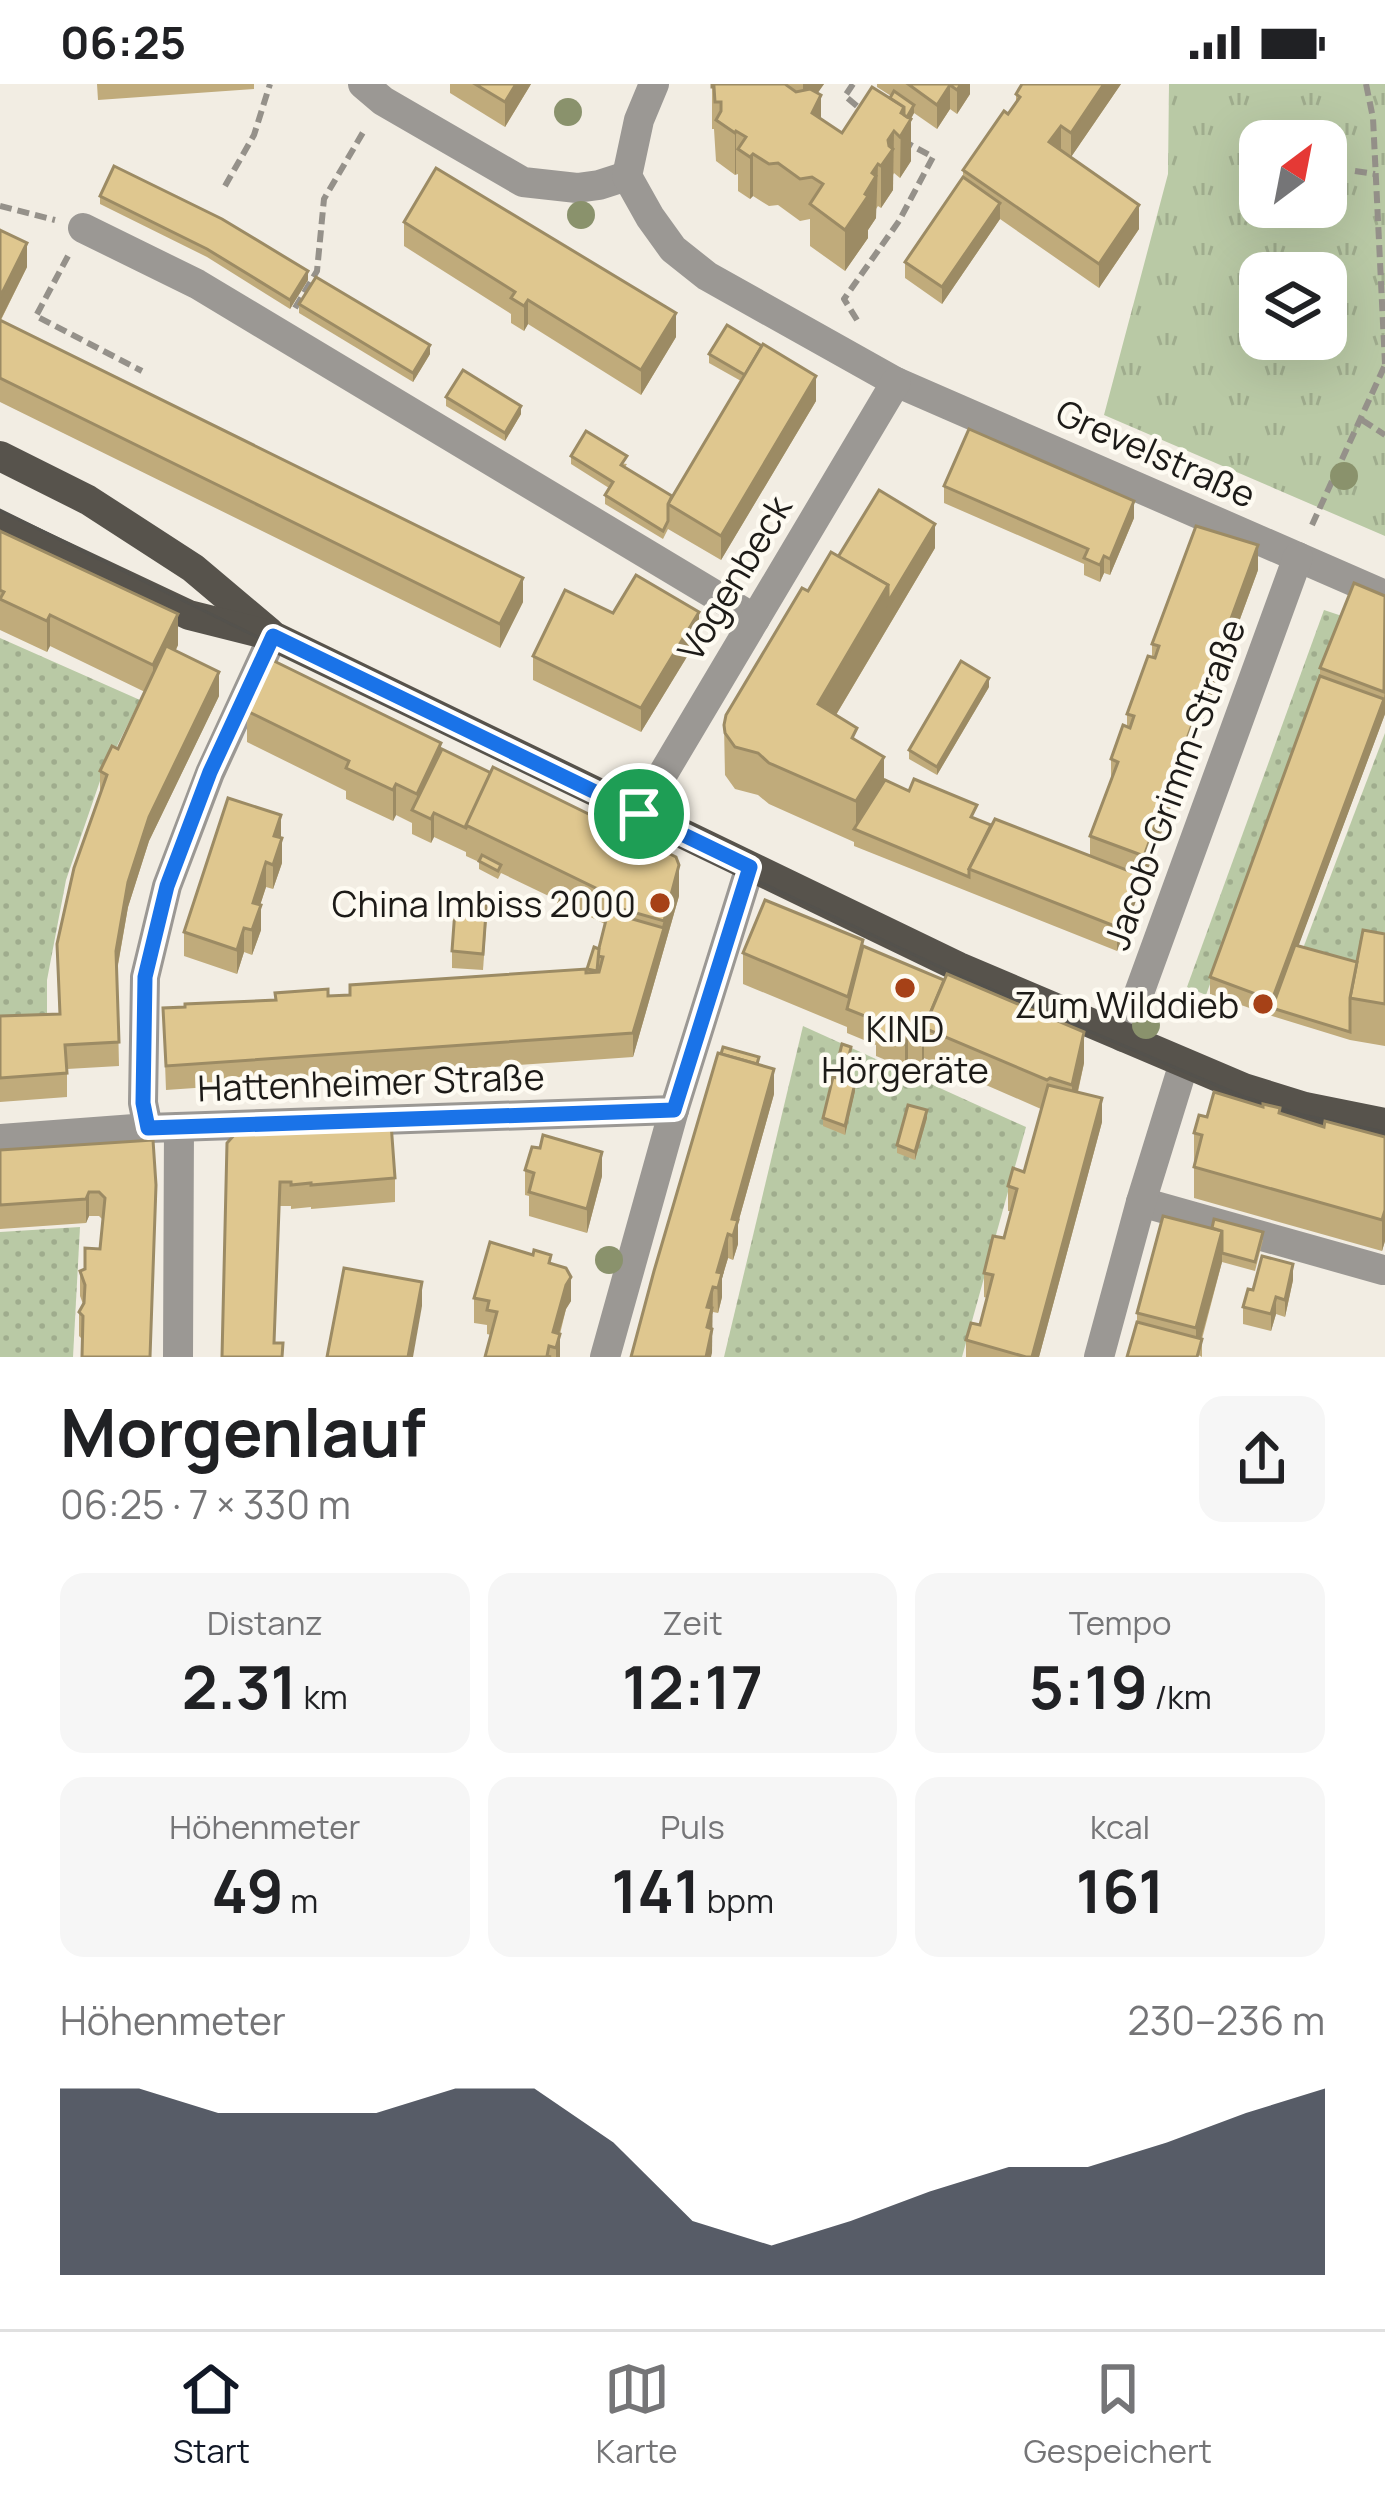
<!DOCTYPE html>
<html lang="de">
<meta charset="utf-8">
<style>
:root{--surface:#fff;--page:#f6f6f6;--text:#202124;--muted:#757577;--line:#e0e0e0;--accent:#111827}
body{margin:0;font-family:Manrope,sans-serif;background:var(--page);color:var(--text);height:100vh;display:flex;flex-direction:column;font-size:45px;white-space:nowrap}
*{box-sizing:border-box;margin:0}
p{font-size:39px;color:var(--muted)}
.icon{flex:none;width:66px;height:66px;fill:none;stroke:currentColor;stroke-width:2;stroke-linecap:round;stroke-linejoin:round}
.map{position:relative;height:1273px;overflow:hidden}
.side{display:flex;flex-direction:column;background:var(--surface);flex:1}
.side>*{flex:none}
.needle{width:78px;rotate:32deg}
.buttons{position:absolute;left:1239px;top:36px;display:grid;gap:24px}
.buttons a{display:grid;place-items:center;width:108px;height:108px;border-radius:24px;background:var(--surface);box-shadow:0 12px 48px #0002;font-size:60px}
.pin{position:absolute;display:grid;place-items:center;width:102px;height:102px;color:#fff;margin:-51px;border:6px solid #fff;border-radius:50%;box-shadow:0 3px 12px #0007}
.round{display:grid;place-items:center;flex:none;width:126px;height:126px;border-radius:24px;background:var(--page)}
.summary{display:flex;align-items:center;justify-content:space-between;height:204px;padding:0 60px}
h1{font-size:66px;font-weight:700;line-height:90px}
.metrics{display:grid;grid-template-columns:repeat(3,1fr);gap:18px;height:204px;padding:12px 60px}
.metrics div{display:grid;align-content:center;border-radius:24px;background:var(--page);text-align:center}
.metrics b{font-size:60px;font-weight:700}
.metrics small{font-size:33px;font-weight:400}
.metrics p{font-size:33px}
.chart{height:336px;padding:24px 60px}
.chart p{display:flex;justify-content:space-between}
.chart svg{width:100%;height:216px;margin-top:12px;fill:var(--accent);opacity:.7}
.status{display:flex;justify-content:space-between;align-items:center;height:84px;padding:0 60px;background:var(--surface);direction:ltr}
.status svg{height:33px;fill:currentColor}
.dock{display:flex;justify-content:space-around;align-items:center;height:168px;border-top:3px solid var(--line);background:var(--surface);font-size:33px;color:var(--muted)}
.dock a{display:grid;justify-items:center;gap:6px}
.dock .on{color:var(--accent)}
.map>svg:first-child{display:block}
.grass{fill:url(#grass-tufts);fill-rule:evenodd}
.garden{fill:url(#garden-dots)}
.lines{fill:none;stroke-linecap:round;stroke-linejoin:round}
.path{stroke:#95918a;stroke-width:6;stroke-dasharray:12 6;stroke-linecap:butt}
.minor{stroke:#9b9894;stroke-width:30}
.major{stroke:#57534c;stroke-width:30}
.tram{stroke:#54524d;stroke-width:3}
.tree{fill:#8a926c}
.wall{fill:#c0ab7b}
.shaded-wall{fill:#9c8b64}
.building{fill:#dfc78f;stroke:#9c8b64;stroke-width:3}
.route-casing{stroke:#fff;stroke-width:24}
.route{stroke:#1a73e8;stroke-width:15}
.poi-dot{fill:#a64117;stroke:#fefbf2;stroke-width:4.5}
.labels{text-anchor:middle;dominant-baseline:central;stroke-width:9;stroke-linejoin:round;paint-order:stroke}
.street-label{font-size:36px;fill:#1d1b18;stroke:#fefbf2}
.poi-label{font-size:36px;fill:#1d1b18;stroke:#fefbf2;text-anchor:end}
</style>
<div class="status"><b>06:25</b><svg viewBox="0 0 49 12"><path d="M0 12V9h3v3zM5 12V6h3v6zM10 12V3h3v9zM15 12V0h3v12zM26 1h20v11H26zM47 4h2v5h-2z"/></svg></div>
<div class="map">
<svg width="1385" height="1273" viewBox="0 0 1385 1273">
<defs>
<pattern id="grass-tufts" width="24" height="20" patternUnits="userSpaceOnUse" patternTransform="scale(3)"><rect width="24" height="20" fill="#b9c9a5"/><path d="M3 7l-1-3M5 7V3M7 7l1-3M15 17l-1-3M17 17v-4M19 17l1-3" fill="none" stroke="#9fac8d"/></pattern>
<pattern id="garden-dots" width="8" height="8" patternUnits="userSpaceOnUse" patternTransform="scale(3)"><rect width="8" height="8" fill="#b9c9a5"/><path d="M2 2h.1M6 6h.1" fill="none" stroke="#9fac8d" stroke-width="1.8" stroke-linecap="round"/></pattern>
</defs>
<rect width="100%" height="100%" fill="#f2ede3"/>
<path class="grass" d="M1169 0H1385V452L1104 331 1168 90ZM1260 57H1326V123H1260ZM1260 189H1326V255H1260Z"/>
<g class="garden">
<path d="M1324 526 1345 533 1206 911 1187 903Z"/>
<path d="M0 554 140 616 101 694 66 796 47 896V942L0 945Z"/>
<path d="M1385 649V884L1302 867Z"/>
<path d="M803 942 1026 1043 962 1273H724Z"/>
<path d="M80 1143 73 1273H0V1148Z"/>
</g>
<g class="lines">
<g class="path">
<path d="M853 0 845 12 864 28"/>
<path d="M1366 0 1373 34 1385 280"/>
<path d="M1355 87 1375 90"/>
<path d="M225 102 254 51 270 0"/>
<path d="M0 122 55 136"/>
<path d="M68 172 36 232 142 287"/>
<path d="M295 224 317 187 324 115 365 45"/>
<path d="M857 236 844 215 899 137 933 73 907 59"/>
<path d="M1362 336 1385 351"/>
<path d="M1312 441 1385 281"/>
</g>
<g class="minor">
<path d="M363 0 383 17 523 98 577 104 599 101 627 92"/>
<path d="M654 0 639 36 627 92 650 133 673 165 707 192 896 298 1385 511"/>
<path d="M83 144 197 200 755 535"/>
<path d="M639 730 896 298"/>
<path d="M1123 953 1298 473"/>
<path d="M148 1044 143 1019 145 893 167 802 210 689 273 552"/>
<path d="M0 1055 148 1044 674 1026"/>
<path d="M1141 1118 1383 1186"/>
<path d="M178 1273 179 1043"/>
<path d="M605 1273 674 1026 750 783"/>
<path d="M1099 1273 1141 1118 1184 979"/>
</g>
<g class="major">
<path d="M0 372 88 416 193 484 269 548"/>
<path d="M0 442 189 531 273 552 959 883 1244 1004 1305 1023 1385 1039"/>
</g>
<g class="tram">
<path d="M0 426 628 736 955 890 1244 1013 1302 1031 1385 1048"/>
<path d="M515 660 699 749"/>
</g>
</g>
<g class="tree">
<circle cx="568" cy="28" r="14"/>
<circle cx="581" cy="131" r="14"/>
<circle cx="1344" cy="392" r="14"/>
<circle cx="1146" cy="941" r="14"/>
<circle cx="609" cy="1176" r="14"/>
</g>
<g class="wall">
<path d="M97 0H254V5L98 16Z"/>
<path d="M450 0H531L505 43 450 9Z"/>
<path d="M712 0H824L817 9 821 35 842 49 890 14 891 12 877 3V0H970V10L957 30 950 25 937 45 914 29 911 35V77L900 94 894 89 893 91V106L881 124 878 122 876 125V134L868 146V154L845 187 810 162V135L800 137 778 121 769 122 753 112 750 115 738 107V90L735 91 716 77 714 45H712Z"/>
<path d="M1121 0 1071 73 1139 145 1099 204 1000 135 942 220 905 194V178L963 93V86L1016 19V10Z"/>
<path d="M100 112 308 196 290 225 207 173 100 120Z"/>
<path d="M404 138 676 253 641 311 528 240 524 247 511 239V230L404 162Z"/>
<path d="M0 146 27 183 1 236 523 518 500 564 0 318Z"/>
<path d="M299 220 430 270 413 298 299 229Z"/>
<path d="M709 270 816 317 721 476 668 445 663 455 605 420V411L609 404 571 380V372L627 380 625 383 672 412 741 297 709 279Z"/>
<path d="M446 313 521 330 505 357 446 322Z"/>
<path d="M944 402 1134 434 1110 491 1104 489 1100 498 1084 491V480L944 419Z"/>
<path d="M0 447 178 561 176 566 219 612 149 757 128 823 117 887 119 982 67 985V1013L0 1018V932L59 930 57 860 100 709V687L118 665 145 608 50 562 47 568 0 546Z"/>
<path d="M935 464 836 631 857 657 884 698 991 741 1090 772V752L1111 697V675L1127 642V630L1152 573V560L1258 486 1144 796 1137 794V814L1117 867 854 762V758L769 720 758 711 735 705 725 691 724 641 808 507 838 473Z"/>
<path d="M1385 512V630L1298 862 1357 878 1385 850V962L1350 956 1272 932 1210 910V893L1320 592V584Z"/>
<path d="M613 529 699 553 641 648 533 596V572Z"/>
<path d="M989 603 937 691 909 675V666Z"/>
<path d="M247 627 441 665 679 812 633 973 166 1006 163 924 328 912 587 888V885L599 865 605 840 578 827 576 832 557 823V816L501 789 498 795 479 785V778L466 772V768L434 753 431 759 412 750V739L396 731 393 737 346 715V707L247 658Z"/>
<path d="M281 754 282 779 273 805 266 803 260 821 261 846 252 871 244 868 237 890 184 872V848Z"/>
<path d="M487 831 483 886 452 884V867Z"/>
<path d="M863 862 1084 979 1078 1008 1102 1038 1039 1273H966V1256L980 1241 987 1214 984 1213V1189L1004 1154 1011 1127H1008V1102L1024 1088 1041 1025 924 974 922 981 908 975 905 984 876 972V961L847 949V943L743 900V869Z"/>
<path d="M851 971 848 984 839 981V972Z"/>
<path d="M759 981 774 1010 738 1139V1160L733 1176 728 1174 722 1194V1213L718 1229 713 1228 712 1231V1269L631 1273Z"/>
<path d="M855 1007 845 1051 823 1042V1034Z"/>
<path d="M1280 1029 1324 1043 1385 1053V1157L1382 1167 1194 1114V1049L1207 1033Z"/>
<path d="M927 1034 915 1076 897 1069V1061Z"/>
<path d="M153 1056 83 1256 79 1252V1228L83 1220 80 1212V1187L85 1185 100 1165 103 1136 99 1132H89L86 1139 0 1145V1066Z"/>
<path d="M227 1059 395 1094V1118L311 1125V1123L291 1125V1122H280L222 1273Z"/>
<path d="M525 1086 602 1092 587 1149 529 1132V1112L525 1111Z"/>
<path d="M1163 1132 1263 1156 1255 1187 1222 1178 1202 1255V1273L1137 1238V1229Z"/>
<path d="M551 1180 571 1217 566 1225 560 1250V1273H485L491 1251 487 1250V1241L474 1239V1214Z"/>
<path d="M1293 1196 1285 1233 1276 1230 1271 1247 1243 1240V1223L1253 1206Z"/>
</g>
<g class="shaded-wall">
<path d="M516 0H531L505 43V18Z"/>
<path d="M803 0H824L813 16 803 18Z"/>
<path d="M961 0H970V10L957 30V6Z"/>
<path d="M1104 0H1121L1071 73V49Z"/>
<path d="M950 1V25L937 45V21Z"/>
<path d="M821 11V53L812 29Z"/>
<path d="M914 21V29L904 46 911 35V77L900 94 901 29 904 23Z"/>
<path d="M1061 42V66L1049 58Z"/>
<path d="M736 47V89L735 91V49Z"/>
<path d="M894 47 893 106 881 124V82L888 56Z"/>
<path d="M753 70V112L750 115V73Z"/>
<path d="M878 80 876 134 868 146V154L845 187V146Z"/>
<path d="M1000 119V135L942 220V203Z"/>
<path d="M1139 121V145L1099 204V180Z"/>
<path d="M27 159V183L0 237V213Z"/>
<path d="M308 187V196L290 225V216Z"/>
<path d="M528 216V240L524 247V222Z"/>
<path d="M676 229V253L641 311V286Z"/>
<path d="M430 261V270L413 298V289Z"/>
<path d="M816 292V317L721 476V452Z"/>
<path d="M521 322V330L505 357V349Z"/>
<path d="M1134 417V434L1110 491V475Z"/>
<path d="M935 440V464L818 661V620L888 501Z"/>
<path d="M1258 461V486L1144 796V772Z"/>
<path d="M1104 472V489L1100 498V481Z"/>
<path d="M523 494V518L500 564V540Z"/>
<path d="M699 528V553L641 648V624Z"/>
<path d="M178 530V561L153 612V581Z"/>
<path d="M50 531V562L47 568V537Z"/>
<path d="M219 588V612L149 757 128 823 116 891V867L128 798 149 733Z"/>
<path d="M989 594V603L937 691V683Z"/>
<path d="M1385 606V630L1275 925 1272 924V916L1384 615Z"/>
<path d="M441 659V689L417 728V710Z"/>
<path d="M884 673V715L856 746V717Z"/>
<path d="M396 700V731L393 737V706Z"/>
<path d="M434 729V753L431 759V735Z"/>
<path d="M281 731V755L274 752Z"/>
<path d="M282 754V779L273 805V781Z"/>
<path d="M266 778V803L253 843V819Z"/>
<path d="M679 781V812L633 973V949Z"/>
<path d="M1137 790V814L1117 867V843Z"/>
<path d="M261 821V846L252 871V846Z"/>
<path d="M244 844V868L237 890V866Z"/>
<path d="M1084 948V979L1072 1032V1001Z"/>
<path d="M924 950V974L922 981V956Z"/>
<path d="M908 951V975L905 984V960Z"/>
<path d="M774 985V1010L738 1139V1160L733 1176 732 1135Z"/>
<path d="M855 999V1007L845 1051V1042Z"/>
<path d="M1102 1014V1038L1039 1273H1032Z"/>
<path d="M927 1026V1034L915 1076V1068Z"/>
<path d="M602 1068V1092L587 1149V1125Z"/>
<path d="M89 1108V1132L86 1139V1115Z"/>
<path d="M1385 1126V1157L1382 1167V1136Z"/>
<path d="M1222 1147V1178L1196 1273V1244Z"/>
<path d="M728 1150V1174L722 1194V1213L718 1229 717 1188Z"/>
<path d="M1293 1180V1196L1285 1233V1216Z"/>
<path d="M571 1193V1217L566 1225 555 1264 553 1248 566 1201Z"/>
<path d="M422 1198V1222L413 1273H408Z"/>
<path d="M713 1203 712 1269 711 1273H706L707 1223Z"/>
<path d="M1276 1213V1230L1271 1247V1230Z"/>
<path d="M560 1250V1273H556V1264Z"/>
</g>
<g class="building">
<path d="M475 0H516L505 18Z"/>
<path d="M712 0H785L796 8 810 5 821 11 812 29 842 49 872 3 904 23 901 29 911 35 900 53 894 47 888 56 889 62 893 65 881 82 878 80 872 89 876 92 865 110 868 112 845 146 810 120 823 100 812 93 800 95 778 79 769 80 753 70 750 73 738 65 746 53 736 47 735 49 716 36 721 27V18H715L714 3H712Z"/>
<path d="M908 0H961L957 6 950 1 937 21Z"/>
<path d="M1022 0H1104L1071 49 1061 42 1049 58 1139 121 1099 180 963 86 1004 27 1008 30 1020 13 1016 10Z"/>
<path d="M894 7 914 21 907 33 904 31V23L890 14Z"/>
<path d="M114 82 222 135 308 187 290 216 207 165 100 112Z"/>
<path d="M436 84 676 229 641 286 528 216 524 222 511 214 515 208 404 138Z"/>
<path d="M963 93 1000 119 942 203 905 178Z"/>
<path d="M0 146 27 159 0 213Z"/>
<path d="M316 193 430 261 413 289 299 220Z"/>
<path d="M0 236 523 494 500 540 0 294Z"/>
<path d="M727 241 762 262 745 291 709 270Z"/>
<path d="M763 260 816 292 721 452 668 420Z"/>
<path d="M463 286 521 322 505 349 446 313Z"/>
<path d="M969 345 1134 417 1110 475 1104 472 1100 481 1084 474 1088 465 944 402Z"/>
<path d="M586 347 627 372 621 381 672 412 668 420V437L663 447 605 411 613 398 571 372Z"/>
<path d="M879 406 935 440 888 518V501L838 473Z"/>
<path d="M1196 442 1258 461 1144 772 1090 752 1118 678 1111 675 1123 641 1130 644 1134 632 1127 630 1148 572 1155 574 1159 562 1152 560Z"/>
<path d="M0 447 178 530 153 581 50 531 47 537 0 515 4 508 0 506Z"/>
<path d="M831 468 888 501 818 620 857 644 852 654 884 673 856 717 769 679 758 669 735 663 725 649 724 641 726 631 802 504 808 507Z"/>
<path d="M636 491 699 528 641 624 533 572 565 506 613 529Z"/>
<path d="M1354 499 1385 512 1384 608 1320 584Z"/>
<path d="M166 562 219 588 149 733 128 798 116 867 119 958 65 961 67 989 0 994V932L60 930 57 860 74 784 107 691 100 687 112 662 118 665Z"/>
<path d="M272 576 441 659 417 710 396 700 393 706 346 684 349 677 247 627Z"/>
<path d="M961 577 989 594 937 683 909 666Z"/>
<path d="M1320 592 1384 615 1272 916 1210 893Z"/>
<path d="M442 665 491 689 466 744 434 729 431 735 412 726Z"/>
<path d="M493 683 676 773 679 781 664 837 608 821 612 812 466 741Z"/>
<path d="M914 695 977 721 971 733 991 741 969 785V793L854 745 885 696 909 707Z"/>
<path d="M228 714 281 731 274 752 282 754 273 781 266 778 253 819 261 821 252 846 244 844 237 866 184 848Z"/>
<path d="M995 735 1137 790 1117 843 969 785Z"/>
<path d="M482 771 501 781 498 787 479 777Z"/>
<path d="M560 809 578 818 576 824 557 815Z"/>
<path d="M456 812 487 814 483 870 452 867Z"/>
<path d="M765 816 863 856 848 913 743 869Z"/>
<path d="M608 828 664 844 633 949 166 982 163 924 185 923V920L276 916 275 909 328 905V912L350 911V901L586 885V889L599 888 603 873 597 872Z"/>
<path d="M1363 846 1385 850V920L1350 914Z"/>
<path d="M1295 861 1357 878 1350 914V948L1272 924Z"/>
<path d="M863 862 944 896 924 944 922 956 908 951 905 960 876 948 880 938 847 925Z"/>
<path d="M594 863 599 865 597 887 587 885Z"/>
<path d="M947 890 1084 948 1072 1001 1050 994 1047 996 924 944Z"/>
<path d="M842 960 851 963 848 976 839 972Z"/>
<path d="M723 963 759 973 757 980 721 970Z"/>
<path d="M718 969 774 985 732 1135 738 1136 733 1152 728 1150 717 1188 722 1189 718 1204 713 1203 707 1223 712 1224 707 1243 712 1245 706 1273H631L654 1187Z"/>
<path d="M833 993 855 999 845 1042 823 1034Z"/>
<path d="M1048 1001 1102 1014 1032 1273H1026L966 1256 971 1239 980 1241 993 1191 984 1189 993 1152 1004 1154 1017 1105 1008 1102 1013 1084 1024 1088Z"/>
<path d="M1214 1008 1263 1023V1020L1280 1024 1279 1029 1324 1043 1325 1037 1385 1053V1126L1382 1136 1194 1083 1202 1051 1194 1049 1199 1031 1207 1033Z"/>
<path d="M908 1021 927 1026 915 1068 897 1061Z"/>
<path d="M391 1039 395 1094 311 1101V1099L291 1101V1098H280L274 1259H283L282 1273H222L227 1059 236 1049Z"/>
<path d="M543 1051 602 1068 587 1125 529 1108 534 1089 525 1086 532 1063 540 1064Z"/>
<path d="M153 1056 156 1101 150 1273H82L83 1232 79 1228 84 1219 85 1201 80 1187 85 1185V1164L100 1165 105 1114 99 1108H89L86 1115 0 1121V1066Z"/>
<path d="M1163 1132 1222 1147 1196 1244 1137 1229Z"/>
<path d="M1214 1135 1263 1148 1255 1178 1222 1169V1147L1212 1144Z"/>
<path d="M490 1158 533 1171 534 1166 551 1171 549 1179 566 1184 571 1193 566 1201 553 1248 560 1250 556 1264 549 1262 547 1272 551 1273H485L497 1228 487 1226 489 1217 474 1214Z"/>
<path d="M1262 1172 1293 1180 1285 1216 1276 1213 1271 1230 1243 1223 1248 1205 1253 1206Z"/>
<path d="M344 1184 422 1198 408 1273H327Z"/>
<path d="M1137 1238 1202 1255 1197 1273H1127Z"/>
</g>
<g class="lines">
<g class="route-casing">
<path id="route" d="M273 552 750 783 674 1026 148 1044 143 1019 145 893 167 802 210 688Z"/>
</g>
<use href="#route" class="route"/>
</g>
<g class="poi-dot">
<circle cx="660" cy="819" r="12"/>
<circle cx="905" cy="904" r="12"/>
<circle cx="1263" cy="920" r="12"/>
</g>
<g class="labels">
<g class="street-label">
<text transform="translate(1156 369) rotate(24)">Grevelstraße</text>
<text transform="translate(734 494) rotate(-59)">Vogenbeck</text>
<text transform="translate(1174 700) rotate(-70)">Jacob-Grimm-Straße</text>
<text transform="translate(371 998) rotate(-2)">Hattenheimer Straße</text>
</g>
<g class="poi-label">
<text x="636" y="819">China Imbiss 2000</text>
<text x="1239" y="920">Zum Wilddieb</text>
<text x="905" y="944" text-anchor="middle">KIND<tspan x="905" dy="41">Hörgeräte</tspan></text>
</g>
</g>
</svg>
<div class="buttons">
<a><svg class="needle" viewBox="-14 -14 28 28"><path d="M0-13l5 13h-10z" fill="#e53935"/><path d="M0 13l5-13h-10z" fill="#757577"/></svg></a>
<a><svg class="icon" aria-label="layers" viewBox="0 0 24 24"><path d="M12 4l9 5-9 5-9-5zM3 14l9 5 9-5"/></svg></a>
</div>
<div class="pin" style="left:639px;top:730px;background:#1e9e55"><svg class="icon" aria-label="arrive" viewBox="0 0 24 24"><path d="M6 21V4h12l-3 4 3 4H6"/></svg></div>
</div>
<section class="side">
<div class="summary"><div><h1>Morgenlauf</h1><p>06:25 · 7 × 330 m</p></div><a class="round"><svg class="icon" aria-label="share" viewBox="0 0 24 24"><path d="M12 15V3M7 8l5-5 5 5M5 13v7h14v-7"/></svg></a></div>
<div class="metrics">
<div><p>Distanz</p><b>2.31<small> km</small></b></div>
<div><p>Zeit</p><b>12:17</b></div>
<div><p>Tempo</p><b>5:19<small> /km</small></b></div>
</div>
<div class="metrics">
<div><p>Höhenmeter</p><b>49<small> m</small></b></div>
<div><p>Puls</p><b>141<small> bpm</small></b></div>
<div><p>kcal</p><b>161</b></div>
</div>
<div class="chart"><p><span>Höhenmeter</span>230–236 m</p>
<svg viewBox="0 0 160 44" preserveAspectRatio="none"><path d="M0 44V6L10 6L20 11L30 11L40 11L50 6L60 6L70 17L80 33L90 38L100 33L110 27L120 22L130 22L140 17L150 11L160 6V44z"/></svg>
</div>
</section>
<nav class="dock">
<a class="on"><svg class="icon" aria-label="home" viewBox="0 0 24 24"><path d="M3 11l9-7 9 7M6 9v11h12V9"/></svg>Start</a>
<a><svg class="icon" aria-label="map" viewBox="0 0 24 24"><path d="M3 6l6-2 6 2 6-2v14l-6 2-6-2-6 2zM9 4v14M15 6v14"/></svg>Karte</a>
<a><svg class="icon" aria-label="saved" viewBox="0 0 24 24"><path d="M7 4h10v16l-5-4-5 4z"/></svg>Gespeichert</a>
</nav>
